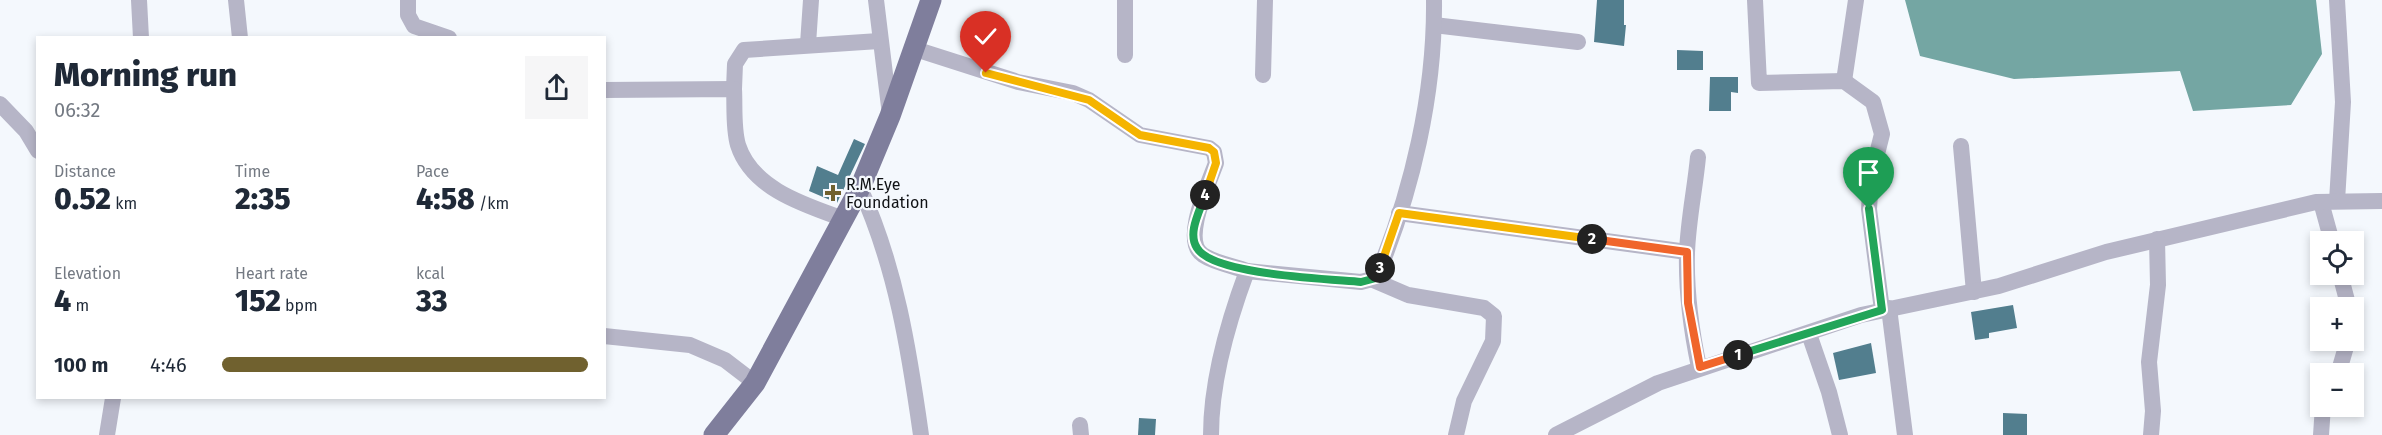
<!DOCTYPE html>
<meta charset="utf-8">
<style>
:root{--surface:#fff;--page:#f6f6f7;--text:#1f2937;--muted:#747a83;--accent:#70612f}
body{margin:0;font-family:"Fira Sans",sans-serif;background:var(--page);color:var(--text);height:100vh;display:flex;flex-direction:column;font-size:22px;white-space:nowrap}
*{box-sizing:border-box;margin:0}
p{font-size:20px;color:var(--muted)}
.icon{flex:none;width:33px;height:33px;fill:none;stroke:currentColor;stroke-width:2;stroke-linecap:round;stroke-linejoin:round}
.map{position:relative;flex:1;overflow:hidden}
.drawer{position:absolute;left:36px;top:36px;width:570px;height:363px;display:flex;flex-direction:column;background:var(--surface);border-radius:0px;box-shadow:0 3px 9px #0003}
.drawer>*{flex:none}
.controls{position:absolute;left:2310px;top:231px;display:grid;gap:12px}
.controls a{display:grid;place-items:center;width:54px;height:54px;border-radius:0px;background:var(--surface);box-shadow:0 3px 9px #0003;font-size:30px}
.pin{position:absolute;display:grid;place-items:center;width:51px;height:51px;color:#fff;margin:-62px -26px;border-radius:50% 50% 50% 0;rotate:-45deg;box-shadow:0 0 6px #0007}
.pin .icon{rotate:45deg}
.km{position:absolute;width:30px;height:30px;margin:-15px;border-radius:50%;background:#222;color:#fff;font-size:16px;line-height:30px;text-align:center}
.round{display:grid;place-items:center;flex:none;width:63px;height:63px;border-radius:0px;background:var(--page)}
.summary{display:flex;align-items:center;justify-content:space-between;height:102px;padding:0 18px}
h1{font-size:33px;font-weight:800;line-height:45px}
.figures{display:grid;grid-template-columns:repeat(3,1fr);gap:9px;height:102px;padding:6px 18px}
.figures div{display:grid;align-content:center}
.figures b{font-size:30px;font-weight:800}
.figures small{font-size:16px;font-weight:400}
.figures p{font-size:16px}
ul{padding:0 18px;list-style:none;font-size:20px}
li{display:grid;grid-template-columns:96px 72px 1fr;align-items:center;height:45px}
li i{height:15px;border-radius:8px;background:var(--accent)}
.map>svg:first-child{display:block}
.water{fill:#74a6a3}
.building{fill:#527e8e}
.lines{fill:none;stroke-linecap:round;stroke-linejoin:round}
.minor{stroke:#b6b5c7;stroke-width:16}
.major{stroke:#7f7e9c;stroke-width:21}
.split-1-casing{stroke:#fff;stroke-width:12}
.split-2-casing{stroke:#fff;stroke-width:12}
.split-3-casing{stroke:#fff;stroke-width:12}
.split-4-casing{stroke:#fff;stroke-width:12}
.split-5-casing{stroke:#fff;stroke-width:12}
.split-1{stroke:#22a559;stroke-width:8}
.split-2{stroke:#f0652b;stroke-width:8}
.split-3{stroke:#f5b400;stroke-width:8}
.split-4{stroke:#22a559;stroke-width:8}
.split-5{stroke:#f5b400;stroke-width:8}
.poi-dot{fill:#70612f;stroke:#f4f8fd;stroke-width:2}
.labels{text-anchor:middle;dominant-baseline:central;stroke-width:4.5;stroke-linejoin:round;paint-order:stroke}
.poi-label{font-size:16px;fill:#0f1114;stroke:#f4f8fd;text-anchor:start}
</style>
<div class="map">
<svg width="2382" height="435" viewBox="0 0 2382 435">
<rect width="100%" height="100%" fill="#f4f8fd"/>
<path class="water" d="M1905 0H2316L2322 54 2291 105 2193 111 2180 71 2014 79 1920 56Z"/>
<g class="building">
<path d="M1597 0H1624V25H1626L1624 46 1594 42Z"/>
<path d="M1677 50 1703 51V70H1677Z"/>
<path d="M1710 77H1738V93L1731 92V111H1709Z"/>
<path d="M854 139 865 144 837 203 809 191 817 166 838 175Z"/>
<path d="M2013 305 2017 328 1989 333V338L1975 340 1971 312Z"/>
<path d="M1871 343 1876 373 1839 380 1833 353Z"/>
<path d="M2003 413 2027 414V435H2003Z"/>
<path d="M1139 418 1156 419 1155 435H1138Z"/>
</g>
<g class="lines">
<g class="minor">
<path d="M139 0 141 38"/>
<path d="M236 0 240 38"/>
<path d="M408 0V15L414 26 449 38"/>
<path d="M876 0 890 115"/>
<path d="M1125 0V55"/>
<path d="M1755 0 1759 83 1844 81 1873 102 1882 134 1871 178 1869 209 1882 310"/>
<path d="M2337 0 2343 102 2337 201"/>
<path d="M1434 25 1578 42"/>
<path d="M808 44 811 0"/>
<path d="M915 49 1018 82 1073 93 1089 100 1140 135 1209 148 1214 152 1216 163C1209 183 1181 241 1203 255 1215 263 1234 266 1247 271"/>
<path d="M1263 75 1265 0"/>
<path d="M1844 81 1856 0"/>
<path d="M734 89 735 64 744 50 879 41"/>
<path d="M604 90 734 89C735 106 733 128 738 145 752 189 805 205 844 219"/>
<path d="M0 104 26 131 38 151"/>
<path d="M1961 146 1974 292"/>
<path d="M1698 157C1695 189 1688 221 1687 253 1686 292 1691 329 1699 367"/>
<path d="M860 188C896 267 909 350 921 435"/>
<path d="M2321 202 2332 242"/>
<path d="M1399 213 1687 252"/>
<path d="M2340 274 2349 308"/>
<path d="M1373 280 1408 295 1484 308 1494 316 1493 341 1464 401 1456 435"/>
<path d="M1889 308 1905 435"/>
<path d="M1809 334 1829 392 1840 435"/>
<path d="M604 336 690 345 725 360 755 383"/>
<path d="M2338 374 2348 340"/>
<path d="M1080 425 1081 435"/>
<path d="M107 435 113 398"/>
<path d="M1211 435C1211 380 1228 322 1247 271L1361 282 1376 278C1412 192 1435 94 1434 0"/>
<path d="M1556 435 1658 383 1861 315 1999 286 2106 252 2316 202 2382 201"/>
<path d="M2151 435 2153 411 2149 362 2158 285 2157 239"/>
<path d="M2321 435 2323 406"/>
</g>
<path class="major" d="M714 435 755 383 860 188 890 116 931 0"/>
</g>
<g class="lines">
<g class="split-1-casing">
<path id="split-1" d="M1738 355 1882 310 1869 209"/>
</g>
<g class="split-2-casing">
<path id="split-2" d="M1592 239 1687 252 1688 303 1700 367 1738 355"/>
</g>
<g class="split-3-casing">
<path id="split-3" d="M1380 268 1399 213 1592 239"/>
</g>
<g class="split-4-casing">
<path id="split-4" d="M1205 195C1200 211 1187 233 1197 248 1213 275 1329 279 1361 282L1376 278 1380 268"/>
</g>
<g class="split-5-casing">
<path id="split-5" d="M986 73 1089 100 1140 135 1209 148 1214 152 1216 163 1205 195"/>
</g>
<use href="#split-1" class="split-1"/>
<use href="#split-2" class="split-2"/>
<use href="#split-3" class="split-3"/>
<use href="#split-4" class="split-4"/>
<use href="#split-5" class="split-5"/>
</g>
<path class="poi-dot" d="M830 184h6v6h6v6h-6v6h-6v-6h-6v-6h6z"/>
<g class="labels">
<g class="poi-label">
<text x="846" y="184">R.M.Eye<tspan x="846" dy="18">Foundation</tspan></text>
</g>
</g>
</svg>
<div class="controls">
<a><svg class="icon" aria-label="locate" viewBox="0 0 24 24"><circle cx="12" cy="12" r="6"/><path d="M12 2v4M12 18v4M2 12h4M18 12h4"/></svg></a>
<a>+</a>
<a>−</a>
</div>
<div class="pin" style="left:1869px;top:209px;background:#1e9e55"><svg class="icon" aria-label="arrive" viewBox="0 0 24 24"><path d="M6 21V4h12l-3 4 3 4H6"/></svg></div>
<div class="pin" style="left:986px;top:73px;background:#d93025"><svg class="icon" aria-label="check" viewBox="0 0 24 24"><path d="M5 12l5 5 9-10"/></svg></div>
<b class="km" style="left:1738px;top:355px">1</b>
<b class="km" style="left:1592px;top:239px">2</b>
<b class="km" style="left:1380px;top:268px">3</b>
<b class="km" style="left:1205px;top:195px">4</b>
<section class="drawer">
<div class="summary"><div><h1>Morning run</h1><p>06:32</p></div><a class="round"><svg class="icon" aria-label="share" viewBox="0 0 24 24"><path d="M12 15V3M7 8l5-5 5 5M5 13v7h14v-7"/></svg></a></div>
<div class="figures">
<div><p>Distance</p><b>0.52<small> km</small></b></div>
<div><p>Time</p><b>2:35</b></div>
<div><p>Pace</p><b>4:58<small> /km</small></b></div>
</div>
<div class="figures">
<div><p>Elevation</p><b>4<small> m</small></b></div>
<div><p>Heart rate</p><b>152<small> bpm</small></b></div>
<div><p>kcal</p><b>33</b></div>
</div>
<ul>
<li><b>100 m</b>4:46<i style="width:100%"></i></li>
</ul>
</section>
</div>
